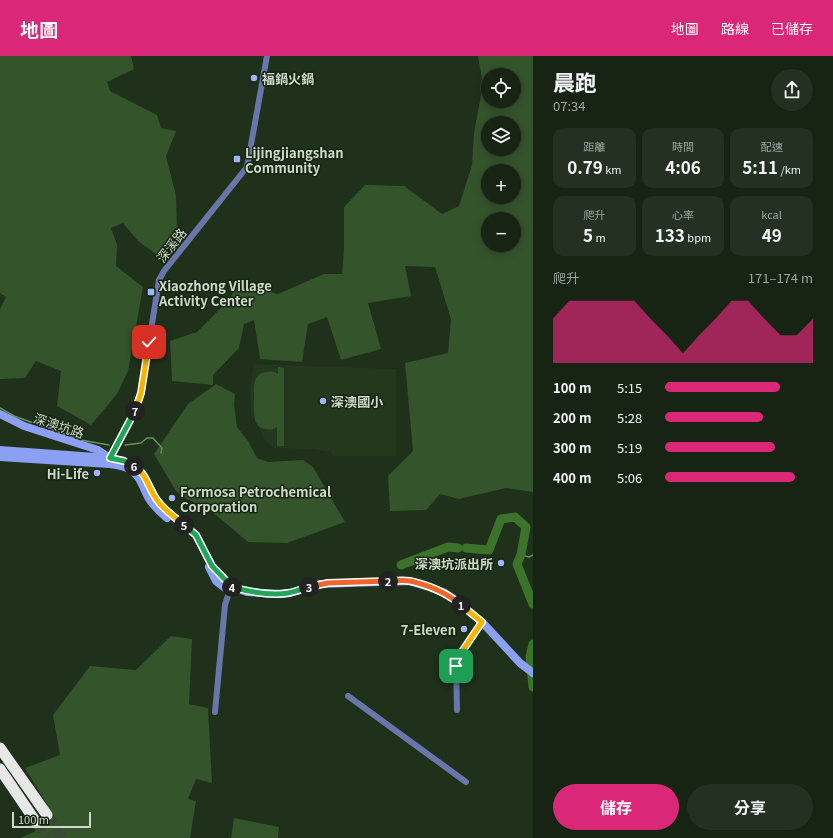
<!DOCTYPE html>
<html lang="zh-TW">
<meta charset="utf-8">
<style>
:root{--surface:#172414;--page:#243022;--text:#f1f3f6;--muted:#9ea4a0;--line:#364134;--accent:#db2777}
body{margin:0;font-family:Georgia,"Noto Sans TC",serif;background:var(--page);color:var(--text);height:100vh;display:flex;flex-direction:column;font-size:15px;white-space:nowrap}
*{box-sizing:border-box;margin:0}
p{font-size:13px;color:var(--muted)}
.icon{flex:none;width:22px;height:22px;fill:none;stroke:currentColor;stroke-width:2;stroke-linecap:round;stroke-linejoin:round}
.map{position:relative;flex:1;overflow:hidden}
.drawer{display:flex;flex-direction:column;background:var(--surface);width:300px}
.drawer>*{flex:none}
.buttons{position:absolute;left:481px;top:12px;display:grid;gap:8px}
.buttons a{display:grid;place-items:center;width:40px;height:40px;border-radius:50%;background:var(--surface);box-shadow:0 2px 10px #0003,0 0 0 1px var(--line);font-size:20px}
.scale{position:absolute;left:12px;bottom:10px;width:79px;box-sizing:border-box;padding-left:4px;border:2px solid #ced9cb;border-top:0;font-size:11px;line-height:14px;white-space:nowrap;color:#ced9cb;-webkit-text-stroke:3px #162611;paint-order:stroke}
.pin{position:absolute;display:grid;place-items:center;width:34px;height:34px;color:#fff;margin:-17px;border-radius:8px;box-shadow:0 2px 6px #0006}
.km{position:absolute;width:20px;height:20px;margin:-10px;border-radius:50%;background:#222;color:#fff;font-size:11px;line-height:20px;text-align:center}
.round{display:grid;place-items:center;flex:none;width:42px;height:42px;border-radius:21px;background:var(--page)}
.head{display:flex;align-items:center;justify-content:space-between;height:68px;padding:0 20px}
h1{font-size:22px;font-weight:700;line-height:30px}
.figures{display:grid;grid-template-columns:repeat(3,1fr);gap:6px;height:68px;padding:4px 20px}
.figures div{display:grid;align-content:center;border-radius:10px;background:var(--page);text-align:center}
.figures b{font-size:17px;font-weight:700}
.figures small{font-size:11px;font-weight:400}
.figures p{font-size:11px}
.chart{height:112px;padding:8px 20px}
.chart p{display:flex;justify-content:space-between}
.chart svg{width:100%;height:72px;margin-top:4px;fill:var(--accent);opacity:.7}
.primary-button{display:flex;gap:8px;margin-top:auto;padding:8px 20px}
.primary-button a{flex:1;height:46px;border-radius:24px;background:var(--accent);color:#fff;font-size:16px;font-weight:700;line-height:46px;text-align:center}
.primary-button a+a{background:var(--page);color:var(--text)}
ul{padding:0 20px;list-style:none;font-size:13px}
li{display:grid;grid-template-columns:64px 48px 1fr;align-items:center;height:30px}
li i{height:10px;border-radius:5px;background:var(--accent)}
header{display:flex;align-items:center;gap:24px;box-sizing:border-box;height:56px;padding:0 20px;background:var(--accent);color:#fff}
header strong{font-size:19px}
nav{display:flex;gap:22px;margin-inline-start:auto;font-size:14px}
main{display:flex;flex:1;min-height:0}
.map>svg:first-child{display:block}
.built{fill:#23381d}
.green{fill:#34542c;fill-rule:evenodd}
.lines{fill:none;stroke-linecap:round;stroke-linejoin:round}
.stream{stroke:#67925a;stroke-width:1.5}
.river{stroke:#3b732a;stroke-width:9}
.highway-tunnel{stroke:#394935;stroke-width:11;stroke-dasharray:11 5.5;stroke-linecap:butt}
.street{stroke:#6976aa;stroke-width:6}
.secondary{stroke:#8ba0f3;stroke-width:8}
.highway{stroke:#e7e7e7;stroke-width:11}
.split-1-casing{stroke:#fff;stroke-width:8}
.split-2-casing{stroke:#fff;stroke-width:8}
.split-3-casing{stroke:#fff;stroke-width:8}
.split-4-casing{stroke:#fff;stroke-width:8}
.split-5-casing{stroke:#fff;stroke-width:8}
.split-6-casing{stroke:#fff;stroke-width:8}
.split-7-casing{stroke:#fff;stroke-width:8}
.split-8-casing{stroke:#fff;stroke-width:8}
.split-1{stroke:#f5b400;stroke-width:5}
.split-2{stroke:#f0652b;stroke-width:5}
.split-3{stroke:#f0652b;stroke-width:5}
.split-4{stroke:#22a559;stroke-width:5}
.split-5{stroke:#22a559;stroke-width:5}
.split-6{stroke:#f5b400;stroke-width:5}
.split-7{stroke:#22a559;stroke-width:5}
.split-8{stroke:#f5b400;stroke-width:5}
.poi-dot{fill:#a0b3fd;stroke:#162611;stroke-width:1.5}
.labels{text-anchor:middle;dominant-baseline:central;stroke-width:3;stroke-linejoin:round;paint-order:stroke}
.poi-label{font-size:13px;font-weight:bold;fill:#ced9cb;stroke:#162611;text-anchor:start}
.street-label{font-size:13px;fill:#ced9cb;stroke:#162611}
</style>
<header>
<strong>地圖</strong>
<nav><a>地圖</a><a>路線</a><a>已儲存</a></nav>
</header>
<main>
<div class="map">
<svg width="533" height="782" viewBox="0 0 533 782">
<rect width="100%" height="100%" fill="#1f301b"/>
<path class="built" d="M254 308 396 313V400H333L330 395 327 396 314 393 274 392 266 386 251 358 250 332Z"/>
<g class="green">
<path d="M0 0H131L134 13 107 26 110 35 157 59 161 72 176 75 166 100 176 140 177 173 159 200 138 185 123 167 111 172 117 189 116 210 143 231 128 315 117 338 91 369 57 350 61 315 36 305 25 322 0 323V253L6 241 0 237Z"/>
<path d="M478 0H533V436L506 432 459 443 440 438 426 454 390 455 388 420 413 395 405 307 448 297 451 263 435 211 405 210 411 240 368 247 381 293 341 304 327 261 308 268 302 306 260 303 254 264 244 268 239 292 213 319V329L172 325 170 285 197 276 229 244 238 228 278 238 324 218H342L344 193V151L365 129 404 130 442 158 459 150 472 109 474 77 483 29ZM488 19H514V45H488ZM488 67H514V93H488ZM488 115H514V141H488ZM488 163H514V189H488Z"/>
<path d="M278 311 284 312V390H277V371C274 373 270 374 265 373 252 371 254 354 254 344 254 333 252 318 266 316 271 315 274 315 278 318Z"/>
<path d="M216 328 235 338 234 349 237 371 248 385 257 402 268 406 303 404 313 411 345 466 287 487 248 486 210 454 185 442 176 435 154 398 188 348Z"/>
<path d="M171 580 192 583 189 648 208 652 212 727 196 723 188 743 196 745 190 782H20L34 776 54 760 25 712 60 699 53 659 90 610 136 614Z"/>
<path d="M234 762 279 771 278 782H231Z"/>
</g>
<g class="lines">
<g class="stream">
<path d="M0 352 14 360 81 384 109 389"/>
<path d="M125 389 141 387 147 382H153L162 392 161 397"/>
<path d="M521 499 529 501 533 499"/>
</g>
<g class="river">
<path d="M466 492 489 494 501 463 515 461 526 471 521 499 517 508 533 548"/>
<path d="M401 509 448 491 458 492"/>
<path d="M533 588 530 601 533 631"/>
</g>
<g class="highway-tunnel">
<path d="M47 759 62 782"/>
<path d="M36 766 47 782"/>
</g>
<g class="street">
<path d="M110 402 135 355 141 337 159 224 164 215 247 111 267 0"/>
<path d="M348 640 466 726"/>
<path d="M457 654 456 610 459 600 482 566"/>
<path d="M215 656 225 549 231 530"/>
</g>
<g class="secondary">
<path d="M0 358 24 370 98 394 110 402 124 405 139 413 144 420 156 443 165 454 196 479 212 510 231 530 247 536 281 538 290 537 320 528 409 525 432 532 445 537 458 546 482 566 520 607 533 617"/>
<path d="M0 394 109 402"/>
<path d="M0 401 109 408C116 409 124 410 131 414 140 420 143 431 148 441 152 449 159 455 167 462"/>
<path d="M209 511 216 525 225 532 231 530"/>
</g>
<g class="highway">
<path d="M0 692 47 759"/>
<path d="M0 713 36 766"/>
</g>
</g>
<g class="lines">
<g class="split-1-casing">
<path id="split-1" d="M456 610 459 600 482 566 461 549"/>
</g>
<g class="split-2-casing">
<path id="split-2" d="M388 525C395 525 403 524 410 525 428 529 447 537 461 549"/>
</g>
<g class="split-3-casing">
<path id="split-3" d="M309 531 328 527 388 525"/>
</g>
<g class="split-4-casing">
<path id="split-4" d="M232 531C250 536 270 540 288 537 295 536 302 533 309 531"/>
</g>
<g class="split-5-casing">
<path id="split-5" d="M184 469 196 479 212 510 232 531"/>
</g>
<g class="split-6-casing">
<path id="split-6" d="M134 410C147 418 148 432 157 444 164 454 175 461 184 469"/>
</g>
<g class="split-7-casing">
<path id="split-7" d="M134 410 124 405 110 402 135 355"/>
</g>
<g class="split-8-casing">
<path id="split-8" d="M135 355 141 337 149 286"/>
</g>
<use href="#split-1" class="split-1"/>
<use href="#split-2" class="split-2"/>
<use href="#split-3" class="split-3"/>
<use href="#split-4" class="split-4"/>
<use href="#split-5" class="split-5"/>
<use href="#split-6" class="split-6"/>
<use href="#split-7" class="split-7"/>
<use href="#split-8" class="split-8"/>
</g>
<g class="poi-dot">
<circle cx="254" cy="22" r="4"/>
<rect x="233" y="99" width="8" height="8" rx="2"/>
<rect x="147" y="232" width="8" height="8" rx="2"/>
<circle cx="323" cy="345" r="4"/>
<circle cx="97" cy="417" r="4"/>
<circle cx="172" cy="442" r="4"/>
<circle cx="501" cy="507" r="4"/>
<circle cx="464" cy="573" r="4"/>
</g>
<g class="labels">
<g class="poi-label">
<text x="262" y="22">褔鍋火鍋</text>
<text x="245" y="96">Lijingjiangshan<tspan x="245" dy="15">Community</tspan></text>
<text x="159" y="229">Xiaozhong Village<tspan x="159" dy="15">Activity Center</tspan></text>
<text x="331" y="345">深澳國小</text>
<text x="89" y="417" text-anchor="end">Hi-Life</text>
<text x="180" y="435">Formosa Petrochemical<tspan x="180" dy="15">Corporation</tspan></text>
<text x="493" y="507" text-anchor="end">深澳坑派出所</text>
<text x="456" y="573" text-anchor="end">7-Eleven</text>
</g>
<g class="street-label">
<text transform="translate(171 189) rotate(-52)">深溪路</text>
<text transform="translate(59 369) rotate(18)">深澳坑路</text>
</g>
</g>
</svg>
<div class="buttons">
<a><svg class="icon" aria-label="locate" viewBox="0 0 24 24"><circle cx="12" cy="12" r="6"/><path d="M12 2v4M12 18v4M2 12h4M18 12h4"/></svg></a>
<a><svg class="icon" aria-label="layers" viewBox="0 0 24 24"><path d="M12 4l9 5-9 5-9-5zM3 14l9 5 9-5"/></svg></a>
<a>+</a>
<a>−</a>
</div>
<div class="scale">100 m</div>
<div class="pin" style="left:456px;top:610px;background:#1e9e55"><svg class="icon" aria-label="arrive" viewBox="0 0 24 24"><path d="M6 21V4h12l-3 4 3 4H6"/></svg></div>
<div class="pin" style="left:149px;top:286px;background:#d93025"><svg class="icon" aria-label="check" viewBox="0 0 24 24"><path d="M5 12l5 5 9-10"/></svg></div>
<b class="km" style="left:461px;top:549px">1</b>
<b class="km" style="left:388px;top:525px">2</b>
<b class="km" style="left:309px;top:531px">3</b>
<b class="km" style="left:232px;top:531px">4</b>
<b class="km" style="left:184px;top:469px">5</b>
<b class="km" style="left:134px;top:410px">6</b>
<b class="km" style="left:135px;top:355px">7</b>
</div>
<section class="drawer">
<div class="head"><div><h1>晨跑</h1><p>07:34</p></div><a class="round"><svg class="icon" aria-label="share" viewBox="0 0 24 24"><path d="M12 15V3M7 8l5-5 5 5M5 13v7h14v-7"/></svg></a></div>
<div class="figures">
<div><p>距離</p><b>0.79<small> km</small></b></div>
<div><p>時間</p><b>4:06</b></div>
<div><p>配速</p><b>5:11<small> /km</small></b></div>
</div>
<div class="figures">
<div><p>爬升</p><b>5<small> m</small></b></div>
<div><p>心率</p><b>133<small> bpm</small></b></div>
<div><p>kcal</p><b>49</b></div>
</div>
<div class="chart"><p><span>爬升</span>171–174 m</p>
<svg viewBox="0 0 160 44" preserveAspectRatio="none"><path d="M0 44V17L10 6L20 6L30 6L40 6L50 6L60 17L70 27L80 38L90 27L100 17L110 6L120 6L130 17L140 27L150 27L160 17V44z"/></svg>
</div>
<ul>
<li><b>100 m</b>5:15<i style="width:78%"></i></li>
<li><b>200 m</b>5:28<i style="width:66%"></i></li>
<li><b>300 m</b>5:19<i style="width:74%"></i></li>
<li><b>400 m</b>5:06<i style="width:88%"></i></li>
</ul>
<div class="primary-button"><a>儲存</a><a>分享</a></div>
</section>
</main>
